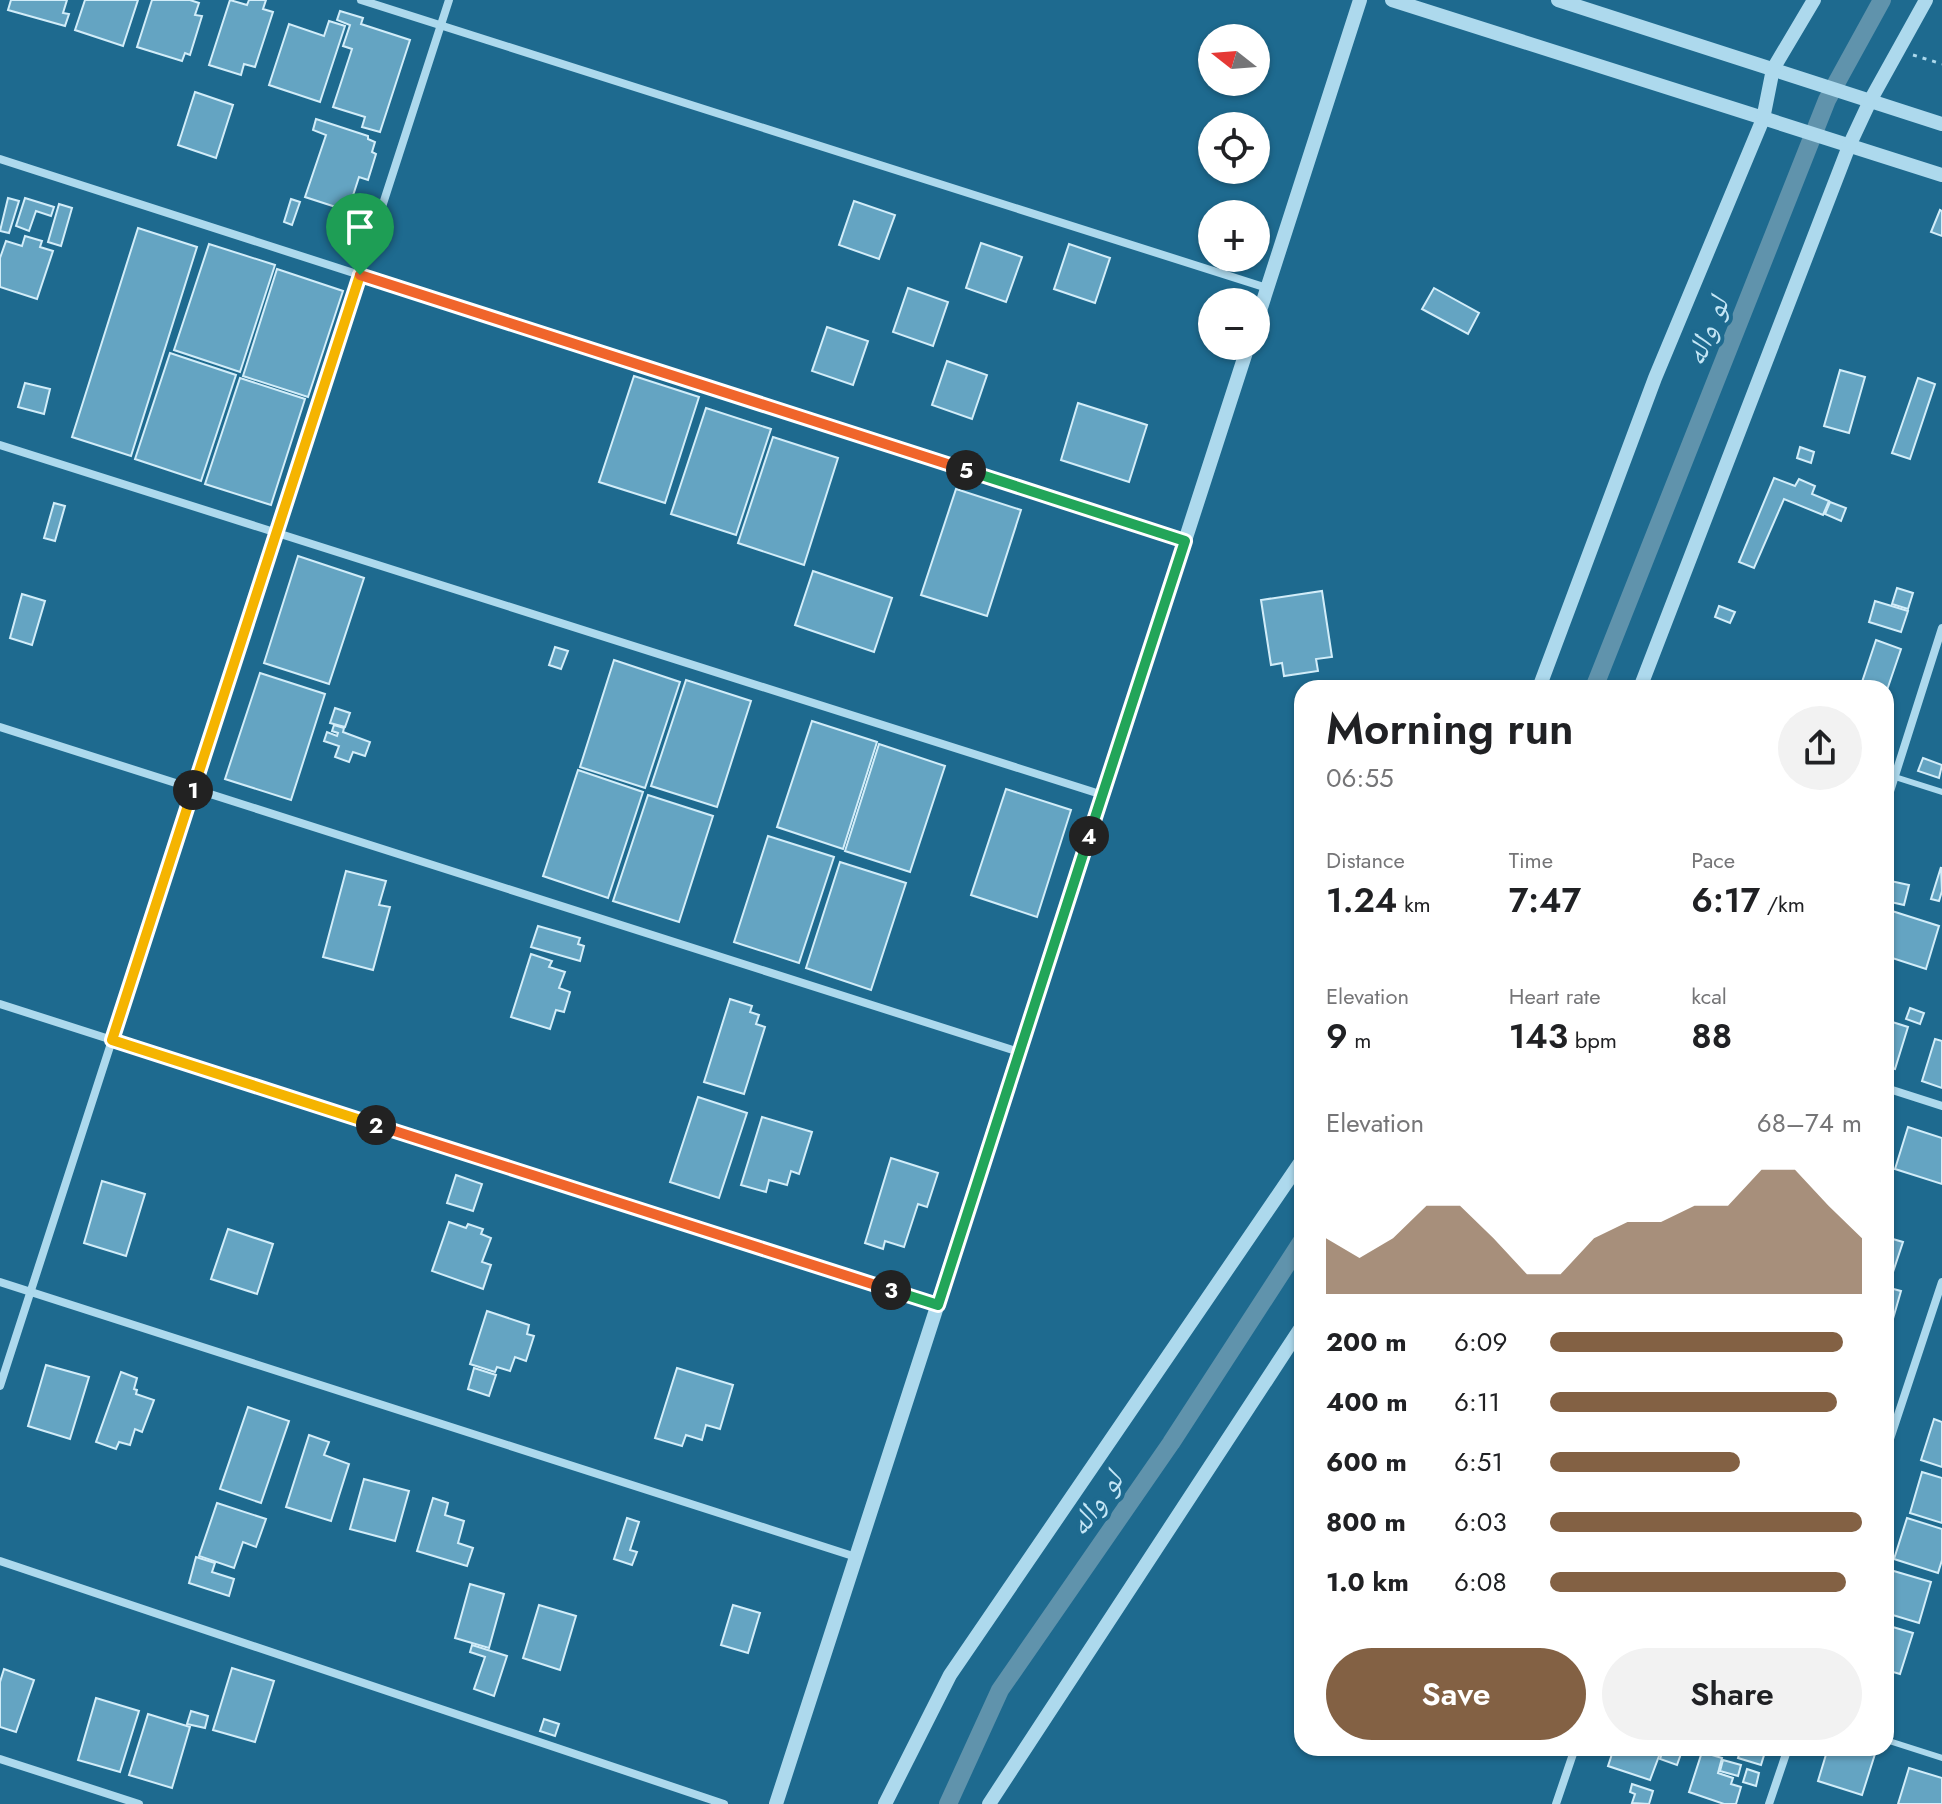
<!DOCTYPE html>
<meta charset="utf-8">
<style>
:root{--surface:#fff;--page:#f2f2f2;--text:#202124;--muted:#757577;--accent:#836144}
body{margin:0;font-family:Jost,"Noto Naskh Arabic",sans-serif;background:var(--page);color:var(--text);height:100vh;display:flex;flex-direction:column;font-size:30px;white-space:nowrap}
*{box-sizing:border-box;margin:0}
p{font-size:26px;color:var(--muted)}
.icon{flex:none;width:44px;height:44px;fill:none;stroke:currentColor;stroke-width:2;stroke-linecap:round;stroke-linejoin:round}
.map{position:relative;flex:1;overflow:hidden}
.details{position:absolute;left:1294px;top:680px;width:600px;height:1076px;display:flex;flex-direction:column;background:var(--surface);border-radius:24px;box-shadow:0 2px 6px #0004}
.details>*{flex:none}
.needle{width:52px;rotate:287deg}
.tools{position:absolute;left:1198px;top:24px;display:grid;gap:16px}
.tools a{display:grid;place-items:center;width:72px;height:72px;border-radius:50%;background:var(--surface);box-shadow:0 2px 6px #0004;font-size:40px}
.pin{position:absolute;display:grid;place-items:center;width:68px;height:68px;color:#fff;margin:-82px -34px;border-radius:50% 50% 50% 0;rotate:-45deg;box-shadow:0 0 8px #0007}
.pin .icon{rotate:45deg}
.km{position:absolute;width:40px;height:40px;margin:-20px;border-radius:50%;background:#222;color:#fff;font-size:22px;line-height:40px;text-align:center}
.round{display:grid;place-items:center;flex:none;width:84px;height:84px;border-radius:42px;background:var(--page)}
.head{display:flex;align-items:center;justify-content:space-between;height:136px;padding:0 32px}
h1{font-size:44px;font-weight:600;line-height:60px}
.metrics{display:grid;grid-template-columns:repeat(3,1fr);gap:12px;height:136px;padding:8px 32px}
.metrics div{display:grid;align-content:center}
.metrics b{font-size:34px;font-weight:600}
.metrics small{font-size:22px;font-weight:400}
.metrics p{font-size:22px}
.chart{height:224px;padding:16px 32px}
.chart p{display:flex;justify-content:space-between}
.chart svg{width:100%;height:144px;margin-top:8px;fill:var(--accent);opacity:.7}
.cta{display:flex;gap:16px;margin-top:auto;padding:16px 32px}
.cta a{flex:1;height:92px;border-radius:48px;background:var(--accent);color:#fff;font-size:32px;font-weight:600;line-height:92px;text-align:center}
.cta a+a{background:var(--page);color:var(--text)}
ul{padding:0 32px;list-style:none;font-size:26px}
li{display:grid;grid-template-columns:128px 96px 1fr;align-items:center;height:60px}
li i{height:20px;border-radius:10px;background:var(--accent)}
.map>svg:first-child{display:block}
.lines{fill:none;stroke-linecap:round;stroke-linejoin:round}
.canal{stroke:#6093ac;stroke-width:18}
.building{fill:#64a4c2;stroke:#d2edf9;stroke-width:2}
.path{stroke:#add9ed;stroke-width:3;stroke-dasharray:4 6;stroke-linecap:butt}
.service{stroke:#add9ed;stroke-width:6}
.minor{stroke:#add9ed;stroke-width:8}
.tertiary{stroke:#add9ed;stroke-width:14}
.split-1-casing{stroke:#fff;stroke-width:16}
.split-2-casing{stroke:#fff;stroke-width:16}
.split-3-casing{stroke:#fff;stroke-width:16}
.split-4-casing{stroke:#fff;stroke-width:16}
.split-5-casing{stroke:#fff;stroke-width:16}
.split-6-casing{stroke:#fff;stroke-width:16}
.split-1{stroke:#f5b400;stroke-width:10}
.split-2{stroke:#f5b400;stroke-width:10}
.split-3{stroke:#f0652b;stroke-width:10}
.split-4{stroke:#22a559;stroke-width:10}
.split-5{stroke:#22a559;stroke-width:10}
.split-6{stroke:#f0652b;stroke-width:10}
.labels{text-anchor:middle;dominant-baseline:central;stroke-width:8;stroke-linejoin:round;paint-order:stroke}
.water-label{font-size:30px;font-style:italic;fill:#c4e6f6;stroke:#1e6a8f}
</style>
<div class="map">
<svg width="1942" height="1804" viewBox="0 0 1942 1804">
<rect width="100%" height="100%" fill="#1e6a8f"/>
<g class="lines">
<g class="canal">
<path d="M1594 688 1827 100 1882 0"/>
<path d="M948 1804 1000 1690 1171 1443 1302 1241"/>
</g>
</g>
<g class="building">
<path d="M11 0H67L63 13 69 14 65 26 8 10Z"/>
<path d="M85 0H138L123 46 75 30Z"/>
<path d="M152 0H190L199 3 195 15 202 16 190 55 185 53 182 61 137 47Z"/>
<path d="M230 0 247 5 249 0H266L263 9 273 12 255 67 244 64 241 75 209 65Z"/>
<path d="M340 11 363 18 361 24 410 40 380 132 362 127 365 117 333 107 352 49 343 46 350 25 337 20Z"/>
<path d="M329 21 345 26 320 102 269 85 289 24 324 36Z"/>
<path d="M195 92 233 105 216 158 178 145Z"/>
<path d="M316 119 368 136V139L375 142 372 152 376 154 368 180 359 177 348 211 305 197 326 135 313 130Z"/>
<path d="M8 198 19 201 9 233 0 231Z"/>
<path d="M25 198 54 207 51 216 36 211 29 231 16 226Z"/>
<path d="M291 199 300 202 292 225 284 222Z"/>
<path d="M854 201 895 215 879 259 839 245Z"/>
<path d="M59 204 72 208 61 246 48 242Z"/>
<path d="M1940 210 1942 211V236L1931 232Z"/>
<path d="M138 228 197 247 131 456 72 437Z"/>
<path d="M25 236 42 241 40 247 53 251 37 299 0 287V258L6 241 22 246Z"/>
<path d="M981 243 1022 257 1006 302 966 288Z"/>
<path d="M209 244 275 265 240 372 174 350Z"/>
<path d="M1069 244 1110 258 1095 303 1054 289Z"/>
<path d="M277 269 343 291 308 397 243 376Z"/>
<path d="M908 288 948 302 933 346 893 332Z"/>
<path d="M1434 288 1479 313 1468 334 1422 309Z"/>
<path d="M827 327 868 341 853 385 812 371Z"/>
<path d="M170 353 236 375 201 481 135 459Z"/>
<path d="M947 361 987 375 972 419 932 405Z"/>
<path d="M1840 370 1865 377 1849 433 1824 426Z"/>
<path d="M634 376 699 397 665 503 599 482Z"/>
<path d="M240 378 305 399 271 505 205 484Z"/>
<path d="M1918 378 1935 384 1910 459 1892 453Z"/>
<path d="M25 383 50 389 44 414 18 407Z"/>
<path d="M1078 403 1147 425 1129 482 1061 460Z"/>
<path d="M706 408 771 429 736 535 671 514Z"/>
<path d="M773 437 838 458 804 565 738 543Z"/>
<path d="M1800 447 1814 452 1811 463 1797 458Z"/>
<path d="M1774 478 1795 486 1799 479 1815 486 1812 494 1829 501 1823 515 1784 499 1754 568 1739 562Z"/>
<path d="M956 489 1021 510 987 616 921 595Z"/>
<path d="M1830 502 1846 508 1841 521 1825 514Z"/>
<path d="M54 503 65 506 55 541 44 538Z"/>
<path d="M298 556 364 578 329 684 264 663Z"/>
<path d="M813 571 892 598 874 652 795 625Z"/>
<path d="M1897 588 1913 593 1908 609 1892 604Z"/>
<path d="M1322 591 1332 657 1316 659 1318 671 1284 676 1282 663 1271 665 1261 600Z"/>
<path d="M22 594 45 601 32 645 10 638Z"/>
<path d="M1875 601 1908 611 1901 632 1869 622Z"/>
<path d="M1719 606 1735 612 1730 623 1715 617Z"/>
<path d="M1876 640 1901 649 1886 693V688H1860Z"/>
<path d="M555 647 568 651 561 669 549 665Z"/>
<path d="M614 660 680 682 645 788 580 767Z"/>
<path d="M260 673 325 694 291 800 225 779Z"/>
<path d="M686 680 751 701 717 807 651 786Z"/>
<path d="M335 708 350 713 345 727 330 723Z"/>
<path d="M812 721 877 742 843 849 777 827Z"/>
<path d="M334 725 344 728 343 732 370 742 365 756 353 752 349 762 335 757 339 746 324 741 327 732 337 736 338 733 332 731Z"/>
<path d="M879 744 945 766 910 872 845 851Z"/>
<path d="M1923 758 1942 765 1939 778 1918 771Z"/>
<path d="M578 770 643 792 608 898 543 876Z"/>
<path d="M1006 789 1071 810 1037 917 971 895Z"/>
<path d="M648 795 713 816 679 922 613 901Z"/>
<path d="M768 836 834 857 799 963 734 942Z"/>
<path d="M840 862 906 883 871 990 806 968Z"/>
<path d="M1941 867 1942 891 1939 901 1931 899Z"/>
<path d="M346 871 386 881 379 905 390 907 373 970 323 957Z"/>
<path d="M1886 880 1909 885 1904 905 1886 901Z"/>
<path d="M1892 911 1939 926 1926 969 1886 956V929Z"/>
<path d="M538 926 580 938 578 944 584 946 580 961 531 947Z"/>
<path d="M531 954 552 961 549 967 565 972 559 988 570 992 564 1012 556 1010 550 1029 511 1017Z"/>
<path d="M730 999 752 1006 750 1012 759 1015 756 1024 765 1027 744 1094 704 1082Z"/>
<path d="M1910 1008 1924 1013 1920 1024 1906 1019Z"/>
<path d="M1886 1020 1908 1027 1895 1069 1886 1067Z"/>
<path d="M1935 1039 1942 1041V1088L1922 1081Z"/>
<path d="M698 1097 747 1113 719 1198 670 1182Z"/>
<path d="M762 1117 812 1132 799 1174 791 1171 787 1185 769 1180 766 1192 741 1185Z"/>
<path d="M1908 1127 1942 1138V1184L1895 1169Z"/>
<path d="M891 1158 938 1173 927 1207 918 1204 904 1247 885 1241 883 1249 865 1243Z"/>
<path d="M456 1175 482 1184 473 1211 447 1203Z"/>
<path d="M102 1181 145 1194 126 1256 84 1243Z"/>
<path d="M449 1222 466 1228 468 1224 483 1229 481 1234 491 1238 482 1262 491 1265 483 1289 432 1271Z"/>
<path d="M228 1229 273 1244 257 1294 211 1279Z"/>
<path d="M1886 1237 1903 1242 1890 1281 1886 1280Z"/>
<path d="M1886 1287 1901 1291 1890 1329 1886 1328Z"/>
<path d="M487 1311 529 1325 527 1334 534 1336 526 1361 515 1357 510 1371 497 1367 495 1372 470 1364Z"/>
<path d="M46 1365 89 1377 70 1439 28 1426Z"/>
<path d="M474 1368 496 1375 489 1396 468 1389Z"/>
<path d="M677 1368 733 1385 720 1429 706 1425 702 1440 686 1435 682 1446 655 1438Z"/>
<path d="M121 1372 137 1378 134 1389 137 1390 136 1394 154 1400 142 1432 135 1429 130 1445 119 1442 116 1449 96 1442Z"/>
<path d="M248 1407 289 1421 261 1503 220 1489Z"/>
<path d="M1934 1419 1942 1422V1467L1921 1460Z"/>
<path d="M309 1435 329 1442 324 1455 349 1464 331 1521 286 1507Z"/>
<path d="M1922 1472 1942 1478V1523L1910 1513Z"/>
<path d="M364 1479 409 1491 395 1541 350 1529Z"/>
<path d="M433 1498 448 1503 445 1515 464 1521 458 1543 473 1548 467 1566 417 1551Z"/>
<path d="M217 1503 266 1519 256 1547 243 1542 234 1568 199 1556Z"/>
<path d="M627 1518 639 1522 630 1550 637 1552 632 1565 614 1559Z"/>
<path d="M1907 1518 1942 1529V1560L1938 1573 1894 1559Z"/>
<path d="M196 1557 215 1563 212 1572 234 1579 229 1596 189 1583Z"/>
<path d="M1887 1569 1931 1582 1919 1623 1886 1613Z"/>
<path d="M470 1584 504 1594 489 1648 455 1638Z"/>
<path d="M539 1605 576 1616 560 1670 523 1658Z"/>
<path d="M733 1605 760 1613 748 1653 721 1645Z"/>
<path d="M1886 1625 1913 1633 1900 1674 1886 1670Z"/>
<path d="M472 1645 507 1656 494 1696 474 1689 485 1657 470 1652Z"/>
<path d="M232 1668 274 1681 255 1742 213 1730Z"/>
<path d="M4 1669 34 1680 16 1732 0 1727V1682Z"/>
<path d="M96 1698 139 1711 120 1772 78 1760Z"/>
<path d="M191 1711 208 1716 205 1728 187 1724Z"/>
<path d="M148 1714 190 1727 172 1788 129 1775Z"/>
<path d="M544 1719 559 1724 555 1736 540 1731Z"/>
<path d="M1614 1748H1662L1650 1780 1608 1766Z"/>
<path d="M1664 1748H1683L1677 1765 1660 1759Z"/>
<path d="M1741 1748 1765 1752 1761 1765 1738 1758Z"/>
<path d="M1828 1748H1856L1875 1754 1862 1795 1818 1781Z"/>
<path d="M1702 1752 1722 1758 1718 1773 1733 1778 1731 1784 1741 1787 1736 1804H1724L1689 1792Z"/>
<path d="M1723 1760 1741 1765 1738 1776 1720 1771Z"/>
<path d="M1909 1768 1942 1778V1804H1898Z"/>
<path d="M1747 1769 1759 1773 1756 1786 1743 1782Z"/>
<path d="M1632 1784 1653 1791 1649 1804 1632 1803 1635 1794 1630 1792Z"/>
</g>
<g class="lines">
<path class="path" d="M1913 55 1942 64"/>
<g class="service">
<path d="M1895 777 1942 792"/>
<path d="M1886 1740 1942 1758"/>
</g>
<g class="minor">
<path d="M361 0 1267 288"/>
<path d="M0 159 1185 541"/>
<path d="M0 445 1103 795"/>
<path d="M0 727 1019 1052"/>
<path d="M1886 804 1942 628"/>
<path d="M0 1004 938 1305"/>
<path d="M1886 1088 1942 1106"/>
<path d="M0 1282 856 1557"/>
<path d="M0 1386 449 0"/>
<path d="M1886 1451 1942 1282"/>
<path d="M0 1561 724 1804"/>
<path d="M0 1759 139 1804"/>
<path d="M1556 1804 1575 1748"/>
<path d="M1769 1804 1788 1748"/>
</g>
<g class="tertiary">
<path d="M1392 0 1942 175"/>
<path d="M1558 0 1942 124"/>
<path d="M1256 323 1360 0"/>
<path d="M1539 688 1655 378 1763 119 1773 69 1814 0"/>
<path d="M1640 688 1849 146 1870 101 1926 0"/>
<path d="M776 1804 1248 346"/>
<path d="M885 1804 950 1675 1302 1160"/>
<path d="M989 1804 1302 1326"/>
</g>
</g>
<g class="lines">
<g class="split-1-casing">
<path id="split-1" d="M193 790 360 275"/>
</g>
<g class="split-2-casing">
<path id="split-2" d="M193 790 112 1040 376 1125"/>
</g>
<g class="split-3-casing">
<path id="split-3" d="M376 1125 891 1290"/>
</g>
<g class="split-4-casing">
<path id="split-4" d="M891 1290 938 1305 1089 836"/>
</g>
<g class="split-5-casing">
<path id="split-5" d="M966 470 1185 541 1089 836"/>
</g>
<g class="split-6-casing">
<path id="split-6" d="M360 275 966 470"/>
</g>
<use href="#split-1" class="split-1"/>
<use href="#split-2" class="split-2"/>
<use href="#split-3" class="split-3"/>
<use href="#split-4" class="split-4"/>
<use href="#split-5" class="split-5"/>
<use href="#split-6" class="split-6"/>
</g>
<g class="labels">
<g class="water-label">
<text transform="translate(1706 331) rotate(-68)">لو واله</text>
<text transform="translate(1095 1503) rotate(-55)">لو واله</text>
</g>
</g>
</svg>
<div class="tools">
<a><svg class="needle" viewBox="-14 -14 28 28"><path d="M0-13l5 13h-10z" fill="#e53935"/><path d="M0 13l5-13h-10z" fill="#757577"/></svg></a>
<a><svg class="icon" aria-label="locate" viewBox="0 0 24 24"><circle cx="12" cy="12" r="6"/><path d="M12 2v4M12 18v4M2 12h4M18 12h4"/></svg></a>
<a>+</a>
<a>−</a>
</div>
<div class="pin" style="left:360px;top:275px;background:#1e9e55"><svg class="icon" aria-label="arrive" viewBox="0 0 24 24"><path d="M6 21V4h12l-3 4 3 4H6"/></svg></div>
<b class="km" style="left:193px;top:790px">1</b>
<b class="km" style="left:376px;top:1125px">2</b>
<b class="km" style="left:891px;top:1290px">3</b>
<b class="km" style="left:1089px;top:836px">4</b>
<b class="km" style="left:966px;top:470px">5</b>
<section class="details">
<div class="head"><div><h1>Morning run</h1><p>06:55</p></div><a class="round"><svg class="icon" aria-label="share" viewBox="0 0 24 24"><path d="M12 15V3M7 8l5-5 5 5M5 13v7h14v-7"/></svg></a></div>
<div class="metrics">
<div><p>Distance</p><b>1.24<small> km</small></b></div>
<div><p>Time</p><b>7:47</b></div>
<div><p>Pace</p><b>6:17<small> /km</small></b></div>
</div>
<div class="metrics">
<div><p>Elevation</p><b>9<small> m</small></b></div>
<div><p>Heart rate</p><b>143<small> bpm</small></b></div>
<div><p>kcal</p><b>88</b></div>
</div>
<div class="chart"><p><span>Elevation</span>68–74 m</p>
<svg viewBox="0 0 160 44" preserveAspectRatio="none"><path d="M0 44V27L10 33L20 27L30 17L40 17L50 27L60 38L70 38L80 27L90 22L100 22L110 17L120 17L130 6L140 6L150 17L160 27V44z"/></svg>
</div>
<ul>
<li><b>200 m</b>6:09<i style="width:94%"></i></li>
<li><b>400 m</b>6:11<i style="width:92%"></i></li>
<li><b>600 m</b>6:51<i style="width:61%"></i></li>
<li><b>800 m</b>6:03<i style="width:100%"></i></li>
<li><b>1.0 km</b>6:08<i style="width:95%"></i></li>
</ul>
<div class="cta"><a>Save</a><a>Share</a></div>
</section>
</div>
